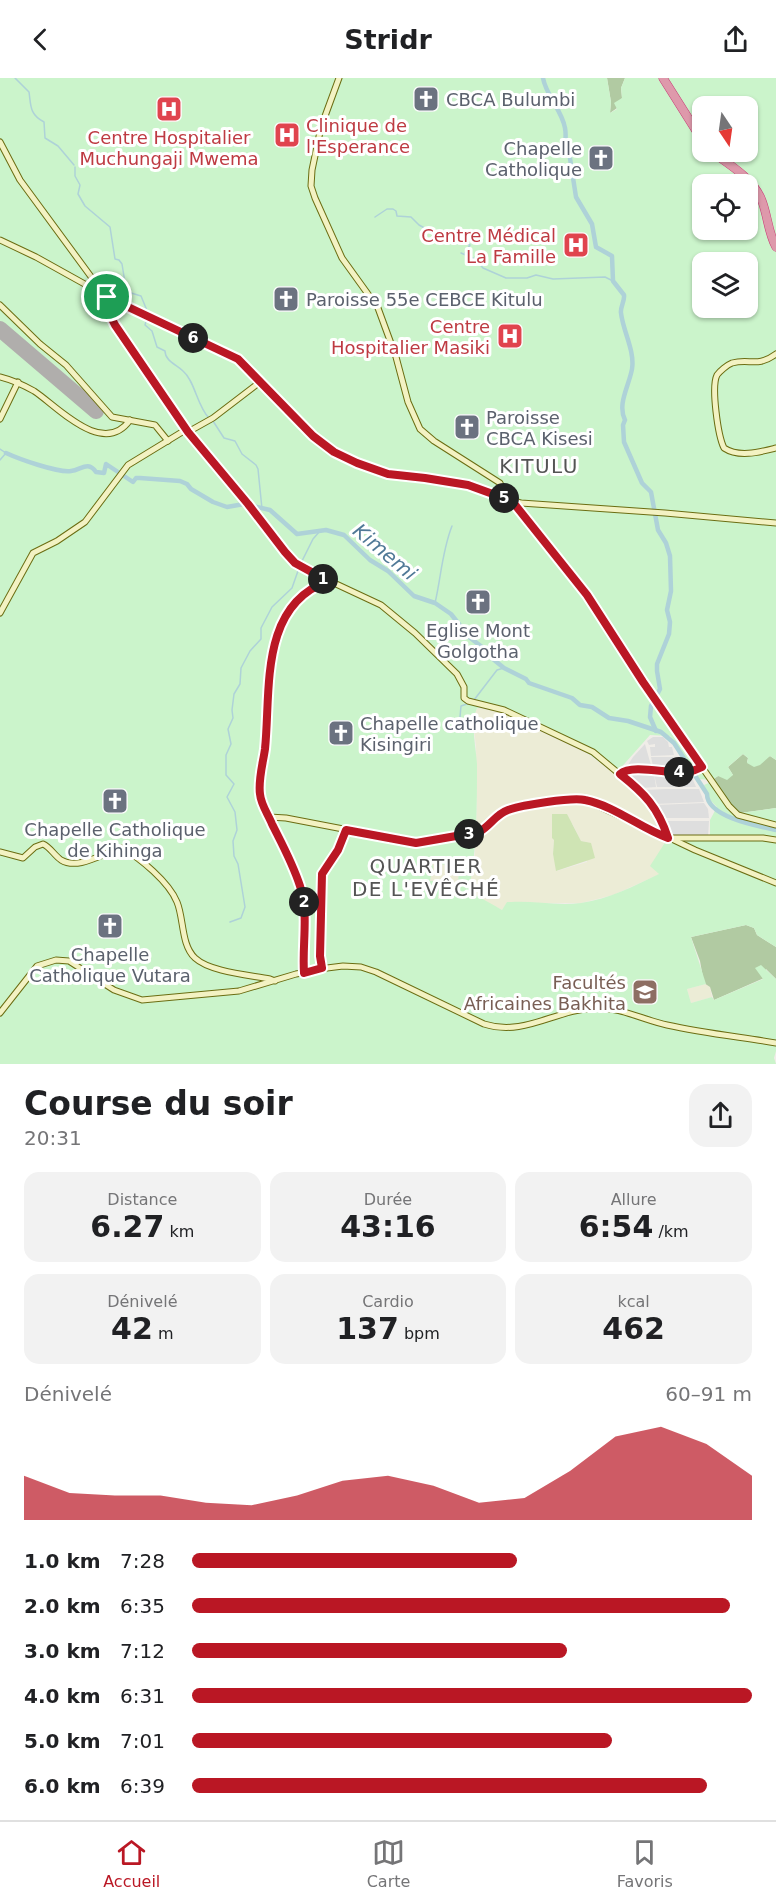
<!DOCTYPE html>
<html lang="fr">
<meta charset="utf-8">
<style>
:root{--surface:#fff;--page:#f2f2f2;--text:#202124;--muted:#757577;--line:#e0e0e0;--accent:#ba1724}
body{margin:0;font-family:"DejaVu Sans",sans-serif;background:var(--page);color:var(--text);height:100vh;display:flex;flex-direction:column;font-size:22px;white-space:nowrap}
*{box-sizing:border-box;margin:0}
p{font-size:20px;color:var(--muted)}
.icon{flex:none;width:33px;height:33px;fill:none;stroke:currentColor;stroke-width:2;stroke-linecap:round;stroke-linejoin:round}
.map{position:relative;height:986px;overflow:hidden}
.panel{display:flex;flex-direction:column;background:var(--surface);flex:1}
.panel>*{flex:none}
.needle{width:39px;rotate:167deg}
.buttons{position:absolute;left:692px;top:18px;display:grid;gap:12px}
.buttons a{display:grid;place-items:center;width:66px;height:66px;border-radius:12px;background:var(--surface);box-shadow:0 2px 4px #0004;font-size:30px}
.pin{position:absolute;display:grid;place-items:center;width:51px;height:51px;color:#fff;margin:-26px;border:3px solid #fff;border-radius:50%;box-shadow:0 2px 6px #0007}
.km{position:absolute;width:30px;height:30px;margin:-15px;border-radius:50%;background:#222;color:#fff;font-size:16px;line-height:30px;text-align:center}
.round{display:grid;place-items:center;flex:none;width:63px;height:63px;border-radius:18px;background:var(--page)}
.summary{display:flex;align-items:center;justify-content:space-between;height:102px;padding:0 24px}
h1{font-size:33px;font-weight:700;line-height:45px}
.metrics{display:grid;grid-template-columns:repeat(3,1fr);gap:9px;height:102px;padding:6px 24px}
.metrics div{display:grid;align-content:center;border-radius:15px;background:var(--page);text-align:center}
.metrics b{font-size:30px;font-weight:700}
.metrics small{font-size:16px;font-weight:400}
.metrics p{font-size:16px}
.chart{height:168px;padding:12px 24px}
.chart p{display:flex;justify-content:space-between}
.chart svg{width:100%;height:108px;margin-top:6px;fill:var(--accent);opacity:.7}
ul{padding:0 24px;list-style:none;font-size:20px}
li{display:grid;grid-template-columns:96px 72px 1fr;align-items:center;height:45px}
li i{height:15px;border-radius:8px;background:var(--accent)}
header{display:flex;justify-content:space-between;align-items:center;height:78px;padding:0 24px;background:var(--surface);font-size:27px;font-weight:700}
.menu{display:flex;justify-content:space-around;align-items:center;height:84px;border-top:2px solid var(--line);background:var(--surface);font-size:16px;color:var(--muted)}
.menu a{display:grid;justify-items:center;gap:3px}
.menu .active{color:var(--accent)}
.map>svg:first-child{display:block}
.residential{fill:#dedede}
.farmland{fill:#ececd6;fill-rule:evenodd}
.grass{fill:#cfe4b4}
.forest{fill:#b1caa2}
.park{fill:#cbf4cb;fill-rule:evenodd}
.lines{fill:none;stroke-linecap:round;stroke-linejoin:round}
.stream{stroke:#aed2d8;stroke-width:1.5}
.river{stroke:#aed2d8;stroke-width:4.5}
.runway{stroke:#b0aeac;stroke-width:16}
.secondary-casing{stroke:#6b6d12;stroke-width:7}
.highway-casing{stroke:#c83b76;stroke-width:9}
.secondary{stroke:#f3f2c3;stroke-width:5}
.highway{stroke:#de99ab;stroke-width:8}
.route-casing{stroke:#fff;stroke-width:12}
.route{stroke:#ba1724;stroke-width:8}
.labels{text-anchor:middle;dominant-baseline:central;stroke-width:6;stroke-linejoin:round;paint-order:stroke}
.worship-label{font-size:18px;fill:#5b616d;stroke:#fff;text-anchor:start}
.health-label{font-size:18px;fill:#be3a42;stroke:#fff;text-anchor:end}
.education-label{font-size:18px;fill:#785e54;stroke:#fff;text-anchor:end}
.neighbourhood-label{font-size:20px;letter-spacing:1.5px;fill:#545454;stroke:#fff}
.water-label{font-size:20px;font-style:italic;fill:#507997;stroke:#fff}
</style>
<header><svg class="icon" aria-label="back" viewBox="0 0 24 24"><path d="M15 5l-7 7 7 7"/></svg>Stridr<svg class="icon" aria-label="share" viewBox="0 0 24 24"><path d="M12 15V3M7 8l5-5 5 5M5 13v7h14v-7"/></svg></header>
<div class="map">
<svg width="776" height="986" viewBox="0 0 776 986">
<rect width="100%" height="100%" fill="#f0ede8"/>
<g class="residential">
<path d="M653 659H663L668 664 669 669H672L674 677 651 678 650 669H655V666L649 667 647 663Z"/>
<path d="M645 666 652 691 626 690 633 679Z"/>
<path d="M651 679H673L674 685H680L685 693 654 692Z"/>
<path d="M625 693 690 695 696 709H657L654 696 656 709 641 710 623 696Z"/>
<path d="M666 711H699L704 724 654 726 644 712Z"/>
<path d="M704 725 708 731 709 740H663L656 727Z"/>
<path d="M665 743H709L708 759H670Z"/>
</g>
<g class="farmland">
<path d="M483 629 507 635 580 670 639 713 651 728 664 755 666 764 660 796 613 817 581 825H507L502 832 484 823 460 818 437 820 438 803H430L433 790 431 781 437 782 459 795 457 810 460 814 466 816 469 812 475 776 477 728 476 668 473 643 477 630ZM552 737 570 743 573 747 581 763 586 764 587 784 557 793 553 776 554 761 553 760Z"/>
<path d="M706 906 710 909 712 919 691 925 687 911Z"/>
</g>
<path class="grass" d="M552 736H567L581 763 591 765 595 780 556 793 553 776 554 762 552 760Z"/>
<g class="forest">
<path d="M607 0H625L621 10 622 20 617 30 610 35 611 24Z"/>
<path d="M743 676 748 680 747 684 757 686 770 678 776 682V730L740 735 734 730 712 702 718 698 733 697 728 689Z"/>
<path d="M746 847 754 850 757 857 776 869V901L766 891 764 900 714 922 710 909 704 905 700 883 691 859Z"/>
</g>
<path class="park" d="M0 0H607L611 24 610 35 617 31 614 25 622 20 621 10 625 0H776V682L770 678 760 687 754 689 747 685 748 680 743 676 728 689 733 697 727 702 718 698 712 702 699 701 670 658 650 657 618 693H612C602 686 592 678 582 671 563 659 497 626 477 630 470 647 476 668 477 686 477 728 477 771 469 812L466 816 460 814 457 810 459 795 447 796V787L439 786 437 782H431L433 789 430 803H438L446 800 448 805V815L438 818V821L449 817 466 820 474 816C484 822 492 826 502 832L507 824H512C535 823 558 828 581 825 609 821 634 808 659 796L650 788 666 763 710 759V742L717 729 710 722 704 707 713 703 734 730 740 735 776 730V869L757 857 754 850 746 847 691 859 706 906 687 911 691 925 712 919 714 922 763 901 755 890 761 887 776 901V973L774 980 776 986H0ZM702 28H747V74H702ZM702 106H747V152H702ZM702 184H747V230H702Z"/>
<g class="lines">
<g class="stream">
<path d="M15 0 29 14C31 27 29 36 44 44L45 60 58 68 74 87"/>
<path d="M75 89V98L80 107 78 116 85 128 110 149 115 181 119 182 122 186 126 211 128 214 141 218 148 235"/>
<path d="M375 139 387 131H393L396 133 397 138 411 139 419 147 432 154 470 167 465 175"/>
<path d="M461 175 475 181 483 190 506 200H527L536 197 553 201 605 199 613 203"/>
<path d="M147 240 145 247 152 253 157 269 165 273C165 283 177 287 183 293 195 303 197 328 209 340"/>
<path d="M213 343 224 360 235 363 242 376 256 387 258 391 262 431"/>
<path d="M0 371 6 375 0 382"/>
<path d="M301 485 313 461 320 453"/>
<path d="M435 525C441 500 442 473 452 448"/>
<path d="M474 622 497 592 504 590"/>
<path d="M460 639 461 628 470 625"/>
<path d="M230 844 241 840 245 829 238 786 234 778 233 763 237 752 235 734 227 719 234 706 226 697V677L231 666 228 651 233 640 232 632 234 616 240 606 241 590 250 573 261 561V550L272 529 292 510 299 490"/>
</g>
<g class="river">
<path d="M543 0C546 18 562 32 565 50 567 60 563 65 569 74L576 119 592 146 596 169 612 178 613 203 624 217C625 223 620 229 621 235 623 253 635 273 632 291 629 308 617 326 625 342L623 347 624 364 642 405 651 414 658 452 666 465 670 478 671 513 667 532 670 544 669 556 657 586V593L660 611 651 628 650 639 656 653"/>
<path d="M6 375C19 381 58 395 71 393 81 392 88 382 96 394L104 395 106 386 133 404 136 400H140L180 403 187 406 191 411 213 424 227 429 244 426 270 432 297 456 326 452 344 457 370 482 388 493 414 518 435 525 451 536 469 559 486 572 488 577 504 590 526 601 529 605 572 620 580 627 592 629 609 640 628 643 661 654 674 665 707 716C707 739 757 748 776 752"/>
</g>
<path class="runway" d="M0 251 96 333"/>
<g class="secondary-casing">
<g id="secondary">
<path d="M339 0 321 49 312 92 311 108 315 120 342 180 378 230 396 279 408 324 420 351 434 363 500 405 504 415 587 517 643 604 729 728 738 737 776 747"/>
<path d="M0 64 20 102 103 215"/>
<path d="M0 162 36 179 117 224 238 281 313 358 334 374 363 388 388 396 437 401 468 407 521 425 665 435 776 445"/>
<path d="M107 219 112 241 115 247 188 354 248 426 285 474 304 491 381 527 415 555 457 596 464 609V620L468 623 504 632 593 674 646 718 662 743 668 760"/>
<path d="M0 227 40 266 66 287 112 339 155 347 168 363"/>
<path d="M776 276C757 290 750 280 732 285 727 287 720 293 717 297 711 309 718 358 724 370 739 380 760 374 776 370"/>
<path d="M0 299C12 302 23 307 34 313 57 328 103 380 130 342"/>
<path d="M0 341 18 304"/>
<path d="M188 354 213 340 260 304"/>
<path d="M0 535 33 475 57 463 85 444 128 387 187 351"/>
<path d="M620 696C633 684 671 697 688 694 693 693 698 691 702 689"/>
<path d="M269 739 286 740 416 765 479 754 486 750 495 740 506 733 532 726 583 721 668 760H763L776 762"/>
<path d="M674 762 695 772 776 805"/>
<path d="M0 774 23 780 35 769 43 766C50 769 54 777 61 782 79 793 104 774 122 770 140 780 169 804 177 824 184 841 181 867 195 880 210 894 250 897 270 901L275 903"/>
<path d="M322 890 320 878 322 796 338 772 346 752"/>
<path d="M304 895C303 883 302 871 303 858 304 848 306 837 305 826 300 797 285 772 272 746 268 736 261 727 260 716 258 702 263 685 265 671 271 611 259 528 328 503"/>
<path d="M0 935 37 888 56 882 69 883 114 912 142 922 239 913 296 896 327 890 343 888 361 889 376 894 484 946C525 959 556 931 596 930 619 929 644 942 667 947 703 955 740 959 776 965"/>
</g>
</g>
<g class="highway-casing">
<g id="highway">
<path d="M663 0 702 62"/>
<path d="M712 74C730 87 754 101 762 123 768 139 768 154 776 169"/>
</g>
</g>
<use href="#secondary" class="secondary"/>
<use href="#highway" class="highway"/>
</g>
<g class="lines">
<g class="route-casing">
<path id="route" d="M107 219 238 281 313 358 334 374 357 385 388 396 425 400 468 407 512 423 587 517 643 604 702 689C698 691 693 693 688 694 671 697 633 685 620 696 644 715 658 729 668 760 640 750 615 728 585 722 572 719 522 727 508 732 496 736 490 748 479 754L416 765 346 752 338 772 322 796 320 878 322 890 304 895C302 866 309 836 300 808 293 786 282 766 272 746 268 736 261 727 260 716 258 702 263 685 265 671 271 612 259 528 328 503L295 485 285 474 248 426 188 354 115 247 112 241Z"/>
</g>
<use href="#route" class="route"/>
</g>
<defs>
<g id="church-square" transform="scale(1.35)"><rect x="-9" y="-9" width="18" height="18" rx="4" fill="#6b7280" stroke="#fff"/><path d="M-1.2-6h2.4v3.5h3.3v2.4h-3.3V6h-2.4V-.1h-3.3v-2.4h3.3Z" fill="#fff"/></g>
<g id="hospital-square" transform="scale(1.35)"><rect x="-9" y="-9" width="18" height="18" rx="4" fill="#e0444e" stroke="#fff"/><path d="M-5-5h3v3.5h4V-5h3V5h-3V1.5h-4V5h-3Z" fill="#fff"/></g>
<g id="university-square" transform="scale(1.35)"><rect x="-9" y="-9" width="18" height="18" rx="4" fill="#8d6e63" stroke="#fff"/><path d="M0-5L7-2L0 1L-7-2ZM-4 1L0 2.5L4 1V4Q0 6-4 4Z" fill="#fff"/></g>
</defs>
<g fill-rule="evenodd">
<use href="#church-square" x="426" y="21"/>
<use href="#hospital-square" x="169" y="31"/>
<use href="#hospital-square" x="287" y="57"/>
<use href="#church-square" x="601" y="80"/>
<use href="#hospital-square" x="576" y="167"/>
<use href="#church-square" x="286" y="221"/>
<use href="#hospital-square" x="510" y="258"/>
<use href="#church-square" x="467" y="349"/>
<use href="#church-square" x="478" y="524"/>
<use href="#church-square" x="341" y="655"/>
<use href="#church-square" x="115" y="723"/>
<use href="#church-square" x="110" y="848"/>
<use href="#university-square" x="645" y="914"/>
</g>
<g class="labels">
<g class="worship-label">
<text x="446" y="21">CBCA Bulumbi</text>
<text x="582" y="70" text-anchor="end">Chapelle<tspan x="582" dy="21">Catholique</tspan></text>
<text x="306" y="221">Paroisse 55e CEBCE Kitulu</text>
<text x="486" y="339">Paroisse<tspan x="486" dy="21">CBCA Kisesi</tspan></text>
<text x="478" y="552" text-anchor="middle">Eglise Mont<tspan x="478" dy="21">Golgotha</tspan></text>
<text x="360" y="645">Chapelle catholique<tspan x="360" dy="21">Kisingiri</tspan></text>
<text x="115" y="751" text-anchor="middle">Chapelle Catholique<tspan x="115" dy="21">de Kihinga</tspan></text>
<text x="110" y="876" text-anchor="middle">Chapelle<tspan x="110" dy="21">Catholique Vutara</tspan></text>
</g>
<g class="health-label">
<text x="306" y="47" text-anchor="start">Clinique de<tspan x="306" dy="21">l'Esperance</tspan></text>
<text x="169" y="59" text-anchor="middle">Centre Hospitalier<tspan x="169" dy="21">Muchungaji Mwema</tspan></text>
<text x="556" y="157">Centre Médical<tspan x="556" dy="21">La Famille</tspan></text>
<text x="490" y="248">Centre<tspan x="490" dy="21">Hospitalier Masiki</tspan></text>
</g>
<g class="education-label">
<text x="626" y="904">Facultés<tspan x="626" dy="21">Africaines Bakhita</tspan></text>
</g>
<g class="neighbourhood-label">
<text x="539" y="388">KITULU</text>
<text x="426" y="788">QUARTIER<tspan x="426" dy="23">DE L'EVÊCHÉ</tspan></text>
</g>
<g class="water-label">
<text transform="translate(385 474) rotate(40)">Kimemi</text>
</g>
</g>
</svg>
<div class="buttons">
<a><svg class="needle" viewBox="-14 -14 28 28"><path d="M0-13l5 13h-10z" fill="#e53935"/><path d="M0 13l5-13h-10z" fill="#757577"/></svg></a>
<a><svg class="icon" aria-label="locate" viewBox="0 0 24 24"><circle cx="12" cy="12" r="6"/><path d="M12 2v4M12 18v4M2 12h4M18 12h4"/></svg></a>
<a><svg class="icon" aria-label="layers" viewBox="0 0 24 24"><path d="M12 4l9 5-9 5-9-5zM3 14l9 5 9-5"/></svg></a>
</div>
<div class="pin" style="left:107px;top:219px;background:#1e9e55"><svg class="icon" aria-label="arrive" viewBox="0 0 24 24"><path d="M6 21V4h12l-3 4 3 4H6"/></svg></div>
<b class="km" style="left:323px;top:501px">1</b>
<b class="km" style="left:304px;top:824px">2</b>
<b class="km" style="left:469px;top:756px">3</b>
<b class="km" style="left:679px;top:694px">4</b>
<b class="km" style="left:504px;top:420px">5</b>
<b class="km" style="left:193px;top:260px">6</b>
</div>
<section class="panel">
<div class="summary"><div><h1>Course du soir</h1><p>20:31</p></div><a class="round"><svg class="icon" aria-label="share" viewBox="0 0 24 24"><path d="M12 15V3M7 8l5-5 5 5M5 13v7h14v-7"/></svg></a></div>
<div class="metrics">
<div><p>Distance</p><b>6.27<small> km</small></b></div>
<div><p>Durée</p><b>43:16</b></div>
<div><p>Allure</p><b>6:54<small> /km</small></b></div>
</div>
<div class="metrics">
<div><p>Dénivelé</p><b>42<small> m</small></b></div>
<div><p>Cardio</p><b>137<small> bpm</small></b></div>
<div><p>kcal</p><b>462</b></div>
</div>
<div class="chart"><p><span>Dénivelé</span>60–91 m</p>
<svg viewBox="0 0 160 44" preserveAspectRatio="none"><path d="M0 44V26L10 33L20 34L30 34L40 37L50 38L60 34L70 28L80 26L90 30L100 37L110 35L120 24L130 10L140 6L150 13L160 26V44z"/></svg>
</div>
<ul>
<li><b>1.0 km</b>7:28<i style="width:58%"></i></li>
<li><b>2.0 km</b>6:35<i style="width:96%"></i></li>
<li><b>3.0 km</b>7:12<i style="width:67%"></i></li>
<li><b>4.0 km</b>6:31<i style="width:100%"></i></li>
<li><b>5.0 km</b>7:01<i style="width:75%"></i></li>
<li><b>6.0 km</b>6:39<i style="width:92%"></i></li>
</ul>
</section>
<nav class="menu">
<a class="active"><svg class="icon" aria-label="home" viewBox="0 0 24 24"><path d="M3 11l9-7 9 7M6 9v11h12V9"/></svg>Accueil</a>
<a><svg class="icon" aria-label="map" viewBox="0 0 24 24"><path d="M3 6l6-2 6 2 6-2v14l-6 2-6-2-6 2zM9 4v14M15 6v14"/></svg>Carte</a>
<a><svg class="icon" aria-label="saved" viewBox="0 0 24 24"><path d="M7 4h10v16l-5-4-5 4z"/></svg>Favoris</a>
</nav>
